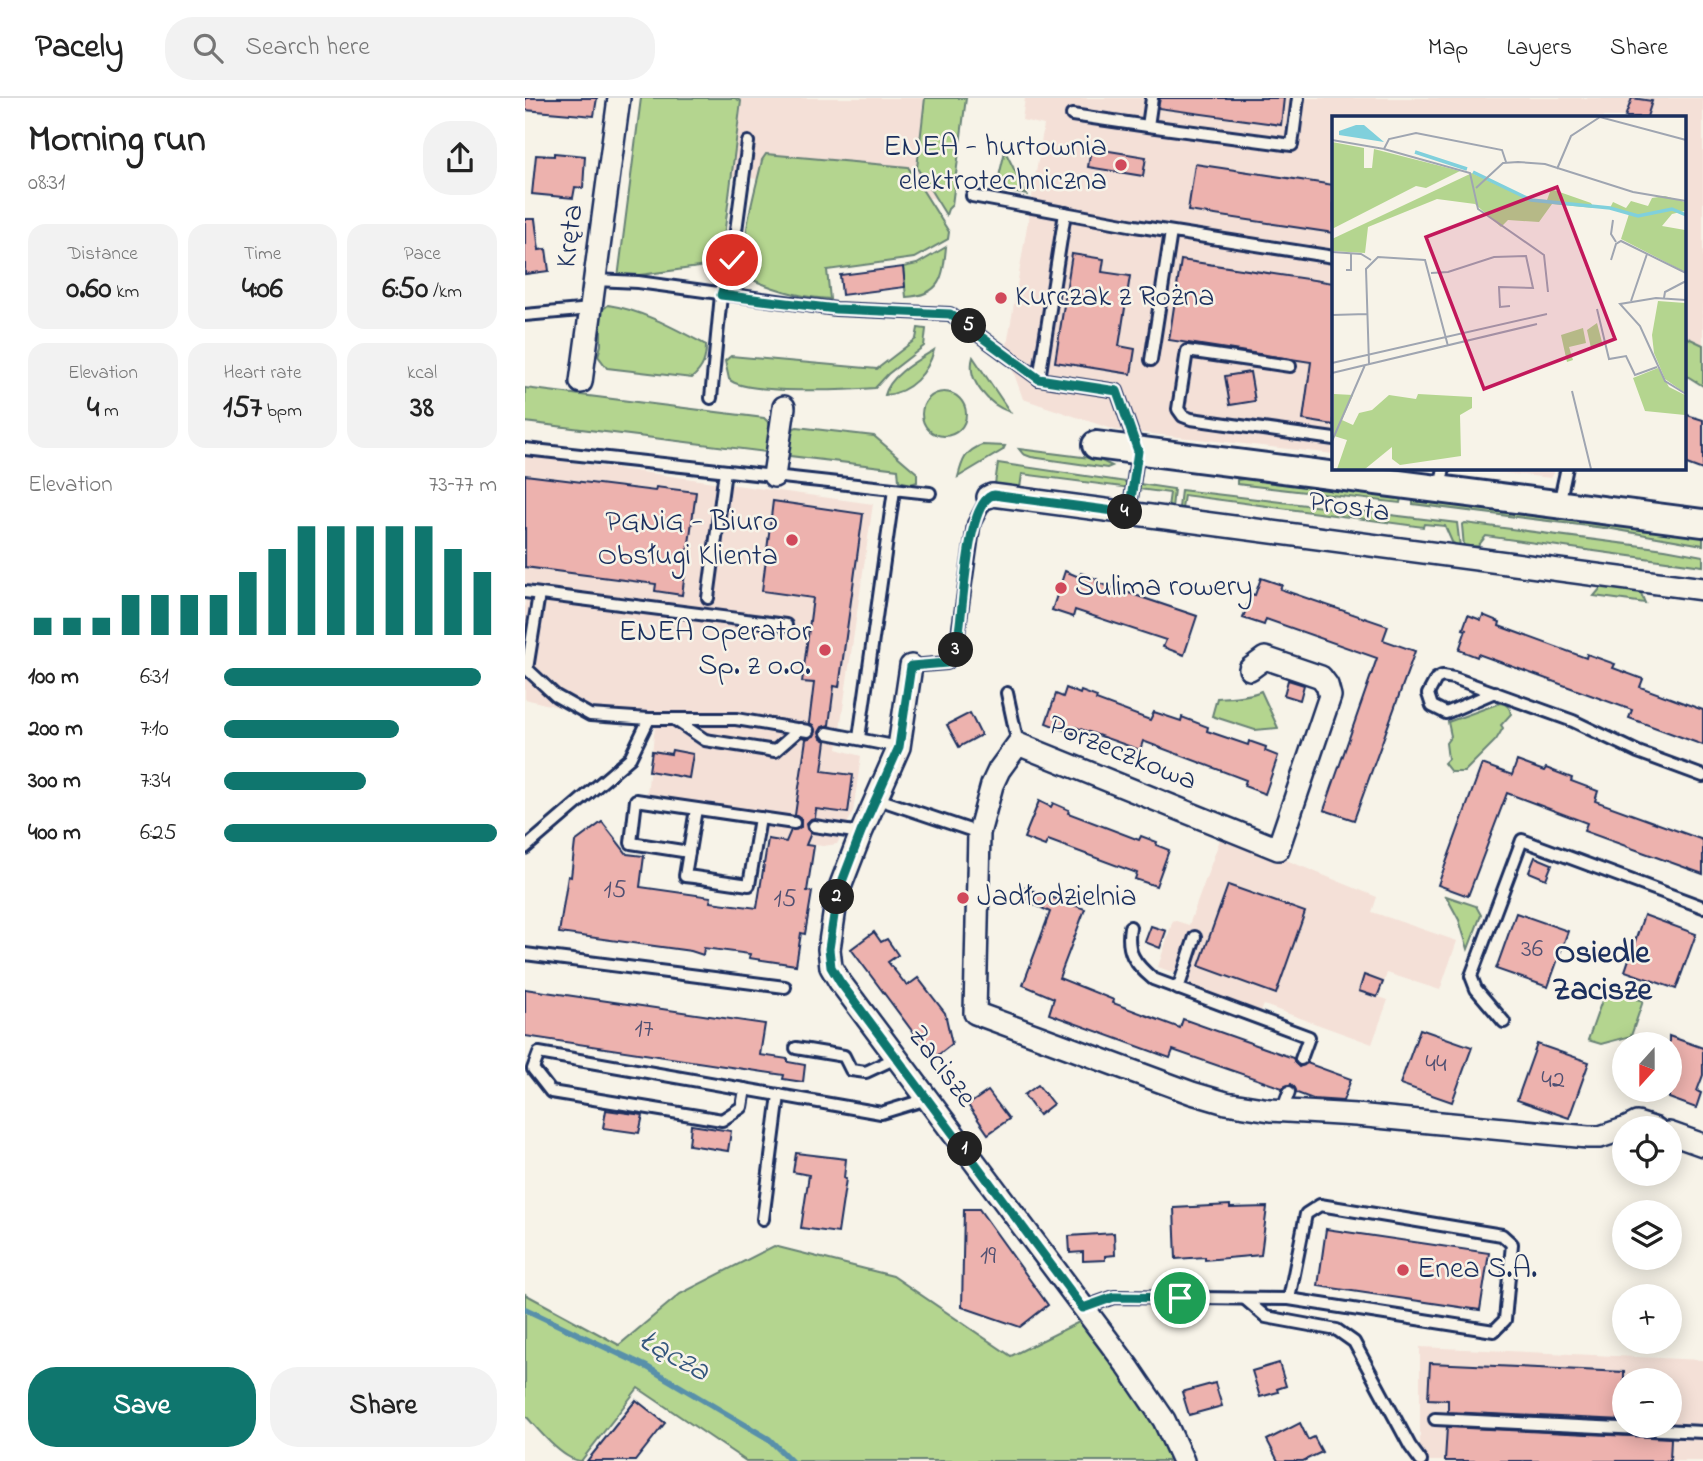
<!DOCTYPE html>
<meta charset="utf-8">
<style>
:root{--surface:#fff;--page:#f2f2f2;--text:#222;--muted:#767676;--line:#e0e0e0;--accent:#0f766e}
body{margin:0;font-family:"Indie Flower",sans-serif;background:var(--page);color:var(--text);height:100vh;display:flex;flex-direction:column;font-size:26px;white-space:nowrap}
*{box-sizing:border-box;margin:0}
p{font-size:23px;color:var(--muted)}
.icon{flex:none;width:38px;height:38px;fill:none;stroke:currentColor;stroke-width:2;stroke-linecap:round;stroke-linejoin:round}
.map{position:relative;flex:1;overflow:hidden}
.sheet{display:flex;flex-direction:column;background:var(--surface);width:525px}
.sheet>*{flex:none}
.needle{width:46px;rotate:201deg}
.controls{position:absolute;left:1087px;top:934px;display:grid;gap:14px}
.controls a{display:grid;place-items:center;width:70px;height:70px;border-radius:50%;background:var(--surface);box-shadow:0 4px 18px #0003;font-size:35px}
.pin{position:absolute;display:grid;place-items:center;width:60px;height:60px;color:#fff;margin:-30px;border:4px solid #fff;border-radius:50%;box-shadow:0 2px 7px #0007}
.km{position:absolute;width:35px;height:35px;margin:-18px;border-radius:50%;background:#222;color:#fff;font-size:19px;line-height:35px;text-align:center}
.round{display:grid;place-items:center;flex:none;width:74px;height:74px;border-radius:28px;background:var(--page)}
.summary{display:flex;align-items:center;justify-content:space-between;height:119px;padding:0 28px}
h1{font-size:38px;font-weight:700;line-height:52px}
.stats{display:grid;grid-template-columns:repeat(3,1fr);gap:10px;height:119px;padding:7px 28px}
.stats div{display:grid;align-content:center;border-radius:18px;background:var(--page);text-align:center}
.stats b{font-size:30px;font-weight:700}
.stats small{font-size:19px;font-weight:400}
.stats p{font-size:19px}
.chart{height:196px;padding:14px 28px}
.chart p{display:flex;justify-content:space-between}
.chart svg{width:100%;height:126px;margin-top:7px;stroke:var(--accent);stroke-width:6}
.cta{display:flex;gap:14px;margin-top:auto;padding:14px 28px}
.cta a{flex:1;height:80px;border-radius:28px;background:var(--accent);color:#fff;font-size:28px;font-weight:700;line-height:80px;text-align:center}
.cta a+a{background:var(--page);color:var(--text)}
ul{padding:0 28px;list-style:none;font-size:23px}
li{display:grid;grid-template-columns:112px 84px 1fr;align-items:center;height:52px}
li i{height:18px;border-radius:9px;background:var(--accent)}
header{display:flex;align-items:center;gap:42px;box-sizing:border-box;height:98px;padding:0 35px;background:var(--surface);border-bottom:2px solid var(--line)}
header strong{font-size:33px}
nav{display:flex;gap:38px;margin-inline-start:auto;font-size:24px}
.search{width:490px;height:63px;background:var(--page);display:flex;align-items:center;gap:18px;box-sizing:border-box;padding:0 24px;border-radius:28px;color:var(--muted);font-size:26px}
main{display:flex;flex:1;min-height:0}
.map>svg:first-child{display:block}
.built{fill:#f4e0d7;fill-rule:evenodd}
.green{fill:#b4d58f;stroke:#688276;stroke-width:2}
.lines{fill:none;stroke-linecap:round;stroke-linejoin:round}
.stream{stroke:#5890aa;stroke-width:6}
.building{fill:#edb2ae;stroke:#1b2f5e;stroke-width:2}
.service-casing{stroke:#1b2f5e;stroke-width:16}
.minor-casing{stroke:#1b2f5e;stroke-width:26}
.tertiary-casing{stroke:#1b2f5e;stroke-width:32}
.service{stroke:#f7f3e8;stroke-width:10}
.minor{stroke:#f7f3e8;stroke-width:21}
.tertiary{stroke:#f7f3e8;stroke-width:26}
.route-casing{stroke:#fff;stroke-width:14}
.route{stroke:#0f766e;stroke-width:9}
.poi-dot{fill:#d1495b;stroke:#f7f3e8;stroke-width:2.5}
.labels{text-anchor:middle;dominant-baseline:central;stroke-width:5;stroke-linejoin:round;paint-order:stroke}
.number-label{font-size:26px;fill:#505072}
.poi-label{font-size:30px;fill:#1b2f5e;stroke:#f7f3e8;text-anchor:start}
.street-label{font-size:30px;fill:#1b2f5e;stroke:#f7f3e8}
.neighbourhood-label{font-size:32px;font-weight:bold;fill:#1b2f5e;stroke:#f7f3e8}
.water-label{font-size:32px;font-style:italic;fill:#34577e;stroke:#f7f3e8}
.inset-river{fill:none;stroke:#80d0dc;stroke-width:3.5}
.inset-road{fill:none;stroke:#9fa5b1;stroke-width:2}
.view{fill:#c2185b;fill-opacity:0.15;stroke:#c2185b;stroke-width:3.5}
.inset-edge{fill:none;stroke:#1b2f5e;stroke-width:3.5}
</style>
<header>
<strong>Pacely</strong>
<div class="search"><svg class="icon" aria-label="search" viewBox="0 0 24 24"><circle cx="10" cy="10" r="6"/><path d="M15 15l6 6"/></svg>Search here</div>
<nav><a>Map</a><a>Layers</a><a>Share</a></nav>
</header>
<main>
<section class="sheet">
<div class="summary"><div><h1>Morning run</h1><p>08:31</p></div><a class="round"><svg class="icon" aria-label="share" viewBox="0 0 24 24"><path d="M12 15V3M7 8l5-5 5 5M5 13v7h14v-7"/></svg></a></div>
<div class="stats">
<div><p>Distance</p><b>0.60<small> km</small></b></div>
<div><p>Time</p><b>4:06</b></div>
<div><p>Pace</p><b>6:50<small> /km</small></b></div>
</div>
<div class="stats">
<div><p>Elevation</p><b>4<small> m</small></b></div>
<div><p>Heart rate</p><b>157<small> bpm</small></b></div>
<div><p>kcal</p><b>38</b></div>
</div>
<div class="chart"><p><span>Elevation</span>73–77 m</p>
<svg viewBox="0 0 160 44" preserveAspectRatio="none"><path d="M5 44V38M15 44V38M25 44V38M35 44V30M45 44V30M55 44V30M65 44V30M75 44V22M85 44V14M95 44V6M105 44V6M115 44V6M125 44V6M135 44V6M145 44V14M155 44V22"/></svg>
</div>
<ul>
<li><b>100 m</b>6:31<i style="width:94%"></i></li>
<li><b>200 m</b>7:10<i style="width:64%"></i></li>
<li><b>300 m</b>7:34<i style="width:52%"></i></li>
<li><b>400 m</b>6:25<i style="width:100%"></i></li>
</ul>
<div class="cta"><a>Save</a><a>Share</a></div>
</section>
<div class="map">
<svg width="1178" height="1363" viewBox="0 0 1178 1363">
<rect width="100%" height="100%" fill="#f7f3e8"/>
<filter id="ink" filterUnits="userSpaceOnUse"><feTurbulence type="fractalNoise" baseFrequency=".0143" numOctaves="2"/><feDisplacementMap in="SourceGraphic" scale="14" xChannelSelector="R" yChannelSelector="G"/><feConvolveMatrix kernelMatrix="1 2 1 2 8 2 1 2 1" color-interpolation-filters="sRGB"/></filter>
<g filter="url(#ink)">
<g class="built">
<path d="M116 0H428L414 101 108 67Z"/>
<path d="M500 0H1178V288L1159 276V19H809V356L590 332 498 301 481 253 519 27 497 22Z"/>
<path d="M0 358 348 406 312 651 336 658 328 714 312 746 298 748 241 741V721L121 703 131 621 65 617 0 601Z"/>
<path d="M925 369H1032L1026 380Z"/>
<path d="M697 736 852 799 847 814 932 843 915 892 862 875 854 899 863 902 847 946 739 907 736 913 667 888 663 880 633 869 648 822 664 827Z"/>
<path d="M895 1249 1178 1262V1363H895ZM1099 1283H1144V1328H1099Z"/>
</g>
<g class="green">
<path d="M116 0H210L216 3 197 154 181 168 93 180Z"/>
<path d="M400 0H441L427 107 423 111 421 117 392 70Z"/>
<path d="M480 53 502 97 471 91Z"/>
<path d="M241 56 383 69 424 134 423 141 389 160 302 172 305 201C274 200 247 191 219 178L225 164C212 148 233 84 237 62Z"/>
<path d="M421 149C418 180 416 197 381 199L378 169 392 166Z"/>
<path d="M83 207C117 212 151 231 181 247 181 262 178 270 167 280L82 270 73 258 76 247V213Z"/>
<path d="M393 230 401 231 399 248 363 276 350 290C326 292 217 297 204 281L200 263 206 258 352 271 391 241Z"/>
<path d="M1159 238 1178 247V288L1159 276Z"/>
<path d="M409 252C403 275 385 295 360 297 365 277 393 262 409 252Z"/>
<path d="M448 259 485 314C464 307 441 283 448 259Z"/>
<path d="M0 290 239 320 246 327 245 346 241 354 0 324Z"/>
<circle cx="419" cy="316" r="22"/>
<path d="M272 329 349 338 392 375V384L386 386 374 383 373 371 265 358 263 346 269 330Z"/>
<path d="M457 347 480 348 478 352 433 379C437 363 440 353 457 347Z"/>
<path d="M494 351 573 361 587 368 582 370 506 359 498 356Z"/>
<path d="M473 365 649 391 647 410 643 409 645 395 497 376 495 390 471 386H470Z"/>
<path d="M726 380 855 395 876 400 875 405 712 386V382Z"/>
<path d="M656 392 932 425 935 449 927 444 920 428 899 426 898 429 659 397 657 411 654 410Z"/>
<path d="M888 400 1178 437V447L1087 431 888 406Z"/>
<path d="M940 425 1140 451 1178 458V468L961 438 953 448 939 449 937 427Z"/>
<path d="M1079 486 1115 493 1120 505 1069 498Z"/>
<path d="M736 593 753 630 730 632 687 618 692 600C706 599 723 599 736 593Z"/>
<path d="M975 605C982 606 985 609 986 616L976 627 978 630 971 642 939 674H926L919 665 923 661 921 645 926 638 923 624Z"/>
<path d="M921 798 951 808 956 817 943 851 934 822Z"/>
<path d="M1081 891 1118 903 1106 938 1076 946 1063 942Z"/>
<path d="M249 1148 368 1178 486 1258 556 1223 611 1292 652 1363H221L113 1290 56 1363C38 1363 12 1330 0 1317V1196L94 1247 155 1196Z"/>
</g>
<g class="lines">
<path class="stream" d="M0 1211 122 1269 244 1341 266 1363"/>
</g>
<g class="building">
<path d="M0 0H72L69 18 0 12Z"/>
<path d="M635 0H759L756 27 633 10Z"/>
<path d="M1107 0 1127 3 1122 19H1100Z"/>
<path d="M566 50 621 59 618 78 563 69Z"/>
<path d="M29 55 60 58 58 90 50 89 48 100 7 96 11 57 29 58Z"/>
<path d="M670 66 809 87V135L663 113Z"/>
<path d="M0 121H10L14 152 21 151 24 173 0 176Z"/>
<path d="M547 156 579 161 577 174 605 178 594 248 610 251 606 276 530 264Z"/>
<path d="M656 162 809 185V327L778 322 786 264 644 242Z"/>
<path d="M378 169 380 189 317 197 315 177Z"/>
<path d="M725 274 730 303 705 307 700 278Z"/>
<path d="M1159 316 1178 322V372L1159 365Z"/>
<path d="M0 377 130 393 131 389 171 394 157 497 130 493 131 486 0 469Z"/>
<path d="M248 403 338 416 314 589 309 588 304 627 297 629 294 634 296 640 301 643 297 673 328 677 323 715 291 711 290 720 286 721 281 726 282 731 286 735 281 747 289 748 282 793 287 794 280 836 276 835 271 867 224 860 225 856 179 850 178 857 166 853 34 835 43 778 46 779 50 744 77 724 102 756 119 758 115 789 186 799 185 804 232 810 243 741 261 744 266 732 276 729V721L270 717 281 641 289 638 291 634 288 627 284 625 289 585 277 584 288 500 237 493Z"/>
<path d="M540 473 554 479 556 475 572 481 571 484 672 518 659 557 638 549 641 542 550 512 548 519 527 512Z"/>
<path d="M736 480 757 487 755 491 863 528 858 542 890 553 829 722 799 712 852 560 741 521 739 527 718 520 726 496 730 497Z"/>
<path d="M943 517 956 522 958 517 975 524 974 528 1061 560 1062 556 1090 566 1088 570 1118 581 1115 589 1178 612V647L1104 620 1107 612 953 556 952 559 934 552 941 532 938 531Z"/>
<path d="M763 582 779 587 775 602 759 597Z"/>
<path d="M541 590 555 596 556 593 572 599 571 602 625 622 629 614 656 623 657 619 683 629 682 633 723 647 724 643 741 649 740 653 753 658 740 696 719 688 721 682 618 643 615 652 550 629 549 636 521 625 531 596 538 599Z"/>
<path d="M445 615 456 637 434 649 422 627Z"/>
<path d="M147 652 168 656 164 680 124 673 127 653 146 656Z"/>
<path d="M992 663 1019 673 1021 670 1047 680 1046 683 1073 693 1070 703 1178 742V776L1059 733 1062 725 982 695 943 798 913 787 957 666 987 677Z"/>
<path d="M514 703 526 709 528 705 544 712 543 715 614 742 616 738 632 744 631 747 644 752 631 788 610 781 612 775 523 742 520 748 499 740Z"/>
<path d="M1010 759 1027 766 1021 781 1004 774Z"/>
<path d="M703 787 780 814 751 896 674 868Z"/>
<path d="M500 790 560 811 534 880 589 902 588 905 655 930 658 921 768 960 770 965 774 969 782 965 826 981 818 1003 788 1001 772 995 770 990 766 986 757 990 648 952 645 960 524 916 529 900 498 887 525 814 496 800Z"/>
<path d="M991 815 1043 833 1023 889 971 871Z"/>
<path d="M1119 817 1171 836 1151 891 1100 873Z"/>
<path d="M626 828 641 833 635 850 620 844Z"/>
<path d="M349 834 356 844 362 841 373 857 363 864 382 888 393 880 420 915 427 946 408 961 326 851Z"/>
<path d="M839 877 858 884 852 899 834 893Z"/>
<path d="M0 891 240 926 235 957 263 961V964L280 967 278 984 258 981 259 977 0 938Z"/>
<path d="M895 931 947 949 927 1004 875 986Z"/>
<path d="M1144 938 1178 950V977L1172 993 1176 995 1171 1010 1144 1000Z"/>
<path d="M1012 946 1064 964 1044 1020 992 1002Z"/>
<path d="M513 987 528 1006 514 1017 499 997Z"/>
<path d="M463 993 484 1021 463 1036 443 1007Z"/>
<path d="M81 1012 118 1017 114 1035 78 1030Z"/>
<path d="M166 1027 206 1033 203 1053 164 1047Z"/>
<path d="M271 1055 321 1061 319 1080 321 1081 313 1135 276 1130 284 1077 268 1074Z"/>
<path d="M705 1107V1110L742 1109 736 1157 680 1162V1159L651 1161 649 1110Z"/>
<path d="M439 1111H454L523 1207 495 1229 437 1209Z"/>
<path d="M801 1131 964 1155 955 1212 793 1188Z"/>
<path d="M589 1135 590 1157 580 1158V1162L558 1163V1154L545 1155 544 1138Z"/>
<path d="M754 1265 761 1288 752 1291 753 1294 735 1299 727 1273Z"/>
<path d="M905 1265 1099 1274V1322L923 1314V1302L903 1301Z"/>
<path d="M690 1285 697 1308 664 1317 657 1294Z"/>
<path d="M111 1302 140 1325 110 1363H62Z"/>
<path d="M775 1325 783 1342 789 1339 797 1354 778 1363H753L742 1342Z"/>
<path d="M922 1329 1146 1340 1145 1363H920Z"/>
</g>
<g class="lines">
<g class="service-casing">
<g id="service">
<path d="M627 0 623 28 767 47 773 0"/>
<path d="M547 17 623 28"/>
<path d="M447 98 610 128 809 159"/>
<path d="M70 182 113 184 311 211 425 216 514 281 592 293 613 353 604 415"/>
<path d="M0 217 66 211"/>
<path d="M626 262 646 134"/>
<path d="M765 268 662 253 653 311 658 318 666 321 809 341"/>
<path d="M514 281 540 115"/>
<path d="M186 300 196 197 207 162 223 44"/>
<path d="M0 351 405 395"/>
<path d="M915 392 919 369"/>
<path d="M1034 406 1042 369"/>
<path d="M0 494 261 527"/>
<path d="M14 496 2 571 31 598 65 617 124 621H211L283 633"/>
<path d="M183 500 200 373"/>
<path d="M386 568 422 565 430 557 449 425 463 399"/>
<path d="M970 594 921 615 907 608 903 596 911 581 917 578 929 580 1048 623 1113 654 1178 678"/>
<path d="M482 595 493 646"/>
<path d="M149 621 180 642 250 653 275 631"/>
<path d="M302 635 374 649"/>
<path d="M334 640 369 392"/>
<path d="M353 701 454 735"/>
<path d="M171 711 160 778 169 779 224 787 235 720"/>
<path d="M289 728 336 735"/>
<path d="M0 750 105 660 124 621"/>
<path d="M164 754 106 745 111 702 269 725"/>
<path d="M605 829C601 854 609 865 628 881L784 939 776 961"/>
<path d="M0 856 260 889"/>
<path d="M653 891 670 839"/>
<path d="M979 924 951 891 946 878 997 742 1178 809"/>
<path d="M271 950 319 958 326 972 341 974 371 960"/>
<path d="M220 991 217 1009 197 1022 26 994 8 971 14 955 356 1015 402 1001"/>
<path d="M757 1013 764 994"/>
<path d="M238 1121 254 997"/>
<path d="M720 1201 741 1219 812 1232 829 1244 885 1348 896 1363"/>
<path d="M558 1210 589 1199 764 1201 969 1233 980 1222 987 1146 977 1137 795 1107 781 1116 764 1201"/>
<path d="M910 1321 1178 1334"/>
</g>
</g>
<g class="minor-casing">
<g id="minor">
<path d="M56 284 94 0"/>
<path d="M249 378 259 309"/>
<path d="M463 399 467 397 475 398 1178 491"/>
<path d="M386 568 374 649 336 735 312 797 304 851 306 869 315 884 603 1269 639 1322 658 1363"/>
<path d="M725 571 740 560 796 579 802 587 805 598 753 751 493 646 474 672 467 687 454 735 450 915 667 995 701 1005 745 1012 831 1017 1063 1039H1075L1099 1031"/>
<path d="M1100 1031 1112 1025 1131 1031"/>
<path d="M1144 1035 1178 1047"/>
</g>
</g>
<g class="tertiary-casing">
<path id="tertiary" d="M571 347 1178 425"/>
</g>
<use href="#service" class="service"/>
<use href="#minor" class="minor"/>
<use href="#tertiary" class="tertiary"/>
</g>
</g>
<g class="lines" filter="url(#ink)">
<g class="route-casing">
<path id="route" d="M207 162 196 197 311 211 425 216 514 281 592 293 613 353 604 415 475 398C471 397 468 396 464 399 439 416 439 525 430 557L422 565 386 568 374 649 336 734 312 797 304 851 306 869 315 884 558 1210 589 1199 655 1200"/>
</g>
<use href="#route" class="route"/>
</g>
<g class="poi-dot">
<circle cx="596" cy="67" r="7"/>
<circle cx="476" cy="200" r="7"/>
<circle cx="267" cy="442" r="7"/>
<circle cx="536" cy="490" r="7"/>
<circle cx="300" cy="552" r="7"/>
<circle cx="438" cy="800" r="7"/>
<circle cx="878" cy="1172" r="7"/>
</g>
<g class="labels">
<g class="number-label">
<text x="90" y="793">15</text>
<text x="260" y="802">15</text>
<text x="1007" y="852">36</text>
<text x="119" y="932">17</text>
<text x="911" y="967">44</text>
<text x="1028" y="983">42</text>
<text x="463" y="1159">19</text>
</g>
<g class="poi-label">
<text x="582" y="50" text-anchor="end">ENEA - hurtownia<tspan x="582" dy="34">elektrotechniczna</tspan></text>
<text x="490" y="200">Kurczak z Rożna</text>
<text x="253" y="425" text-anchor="end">PGNiG - Biuro<tspan x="253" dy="34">Obsługi Klienta</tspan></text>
<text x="550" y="490">Sulima rowery</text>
<text x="286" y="535" text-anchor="end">ENEA Operator<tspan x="286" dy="34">Sp. z o.o.</tspan></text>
<text x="452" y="800">Jadłodzielnia</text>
<text x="892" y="1172">Enea S.A.</text>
</g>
<g class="street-label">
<text transform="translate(46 138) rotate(-83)">Kręta</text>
<text transform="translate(824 410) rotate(8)">Prosta</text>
<text transform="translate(597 656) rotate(22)">Porzeczkowa</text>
<text transform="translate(416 969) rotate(53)">Zacisze</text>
</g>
<g class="neighbourhood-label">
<text x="1077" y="856">Osiedle<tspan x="1077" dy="37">Zacisze</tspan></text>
</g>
<g class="water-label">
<text transform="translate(149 1259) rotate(29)">Łącza</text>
</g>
</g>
<g transform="translate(807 18)">
<rect width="354" height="354" fill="#f7f3e8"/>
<path d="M0 26 32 32V52H40L42 33 128 55 94 72 84 70 0 113ZM140 57 195 83 215 84 219 73 259 87 262 92 220 88 207 106 176 104 169 111 143 88 105 83 36 111 33 137 0 135V123ZM333 80 353 86V95L340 98 330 110 353 114V156L289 123 297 98 278 92 281 86 294 92 299 85 316 90 320 82ZM326 185 353 187V277L333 263 322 237 320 219ZM265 207 271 230 259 232 255 214ZM251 212 254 227 237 231 241 244 235 246 229 219ZM326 252 337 271 353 279V299L313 295 301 262ZM2 278 21 279 10 304 21 309 27 297 40 294 57 279 84 283 86 278 140 281V292L128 299 129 340 68 349 60 343V331L33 353H5L15 324 2 320Z" fill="#b4d58f"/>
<path d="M24 9H32L52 26 7 19V15Z" fill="#80d0dc"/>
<path class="inset-river" d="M83 36 135 53M141 56 199 84 278 92 306 100 340 93 354 99"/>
<path class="inset-road" d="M0 24 52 33 57 23 84 17 170 34 174 46M52 33 138 57 146 93 212 139 216 176M225 53 239 20 268 1 354 24M144 72 171 47 186 46 213 48 301 76 354 85M281 104 279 118 284 126M0 136 29 138 39 144M279 144 284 128 289 125 354 157M14 154H19V137M99 157 116 156 162 141 194 140 201 172 167 171 168 191 178 190M332 182 333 176 354 165M354 184 324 182 288 188 308 210 333 265 354 278M299 185 315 138M265 193 277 243 294 240 303 259 325 251M0 199 35 198M0 247 215 198M37 248 34 153 46 141 93 144 116 230M0 257 205 208M240 275 259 353M0 325 33 249"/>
<path class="view" d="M225 71 283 223 152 273 94 121Z"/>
<rect width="354" height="354" class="inset-edge"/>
</g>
</svg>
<div class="controls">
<a><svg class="needle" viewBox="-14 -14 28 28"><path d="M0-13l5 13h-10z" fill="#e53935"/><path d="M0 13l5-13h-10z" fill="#767676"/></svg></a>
<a><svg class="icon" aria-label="locate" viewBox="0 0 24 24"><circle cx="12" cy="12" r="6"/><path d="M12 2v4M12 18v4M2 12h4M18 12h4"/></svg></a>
<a><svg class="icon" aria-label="layers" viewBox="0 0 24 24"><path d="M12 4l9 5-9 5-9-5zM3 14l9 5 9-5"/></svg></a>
<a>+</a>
<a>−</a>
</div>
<div class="pin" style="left:655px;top:1200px;background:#1e9e55"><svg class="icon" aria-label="arrive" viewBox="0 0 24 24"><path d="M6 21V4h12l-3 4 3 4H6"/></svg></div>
<div class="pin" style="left:207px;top:162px;background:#d93025"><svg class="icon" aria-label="check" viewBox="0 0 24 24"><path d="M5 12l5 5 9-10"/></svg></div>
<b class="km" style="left:440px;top:1051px">1</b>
<b class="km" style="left:312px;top:799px">2</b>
<b class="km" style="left:431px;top:552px">3</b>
<b class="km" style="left:600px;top:414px">4</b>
<b class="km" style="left:444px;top:228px">5</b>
</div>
</main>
